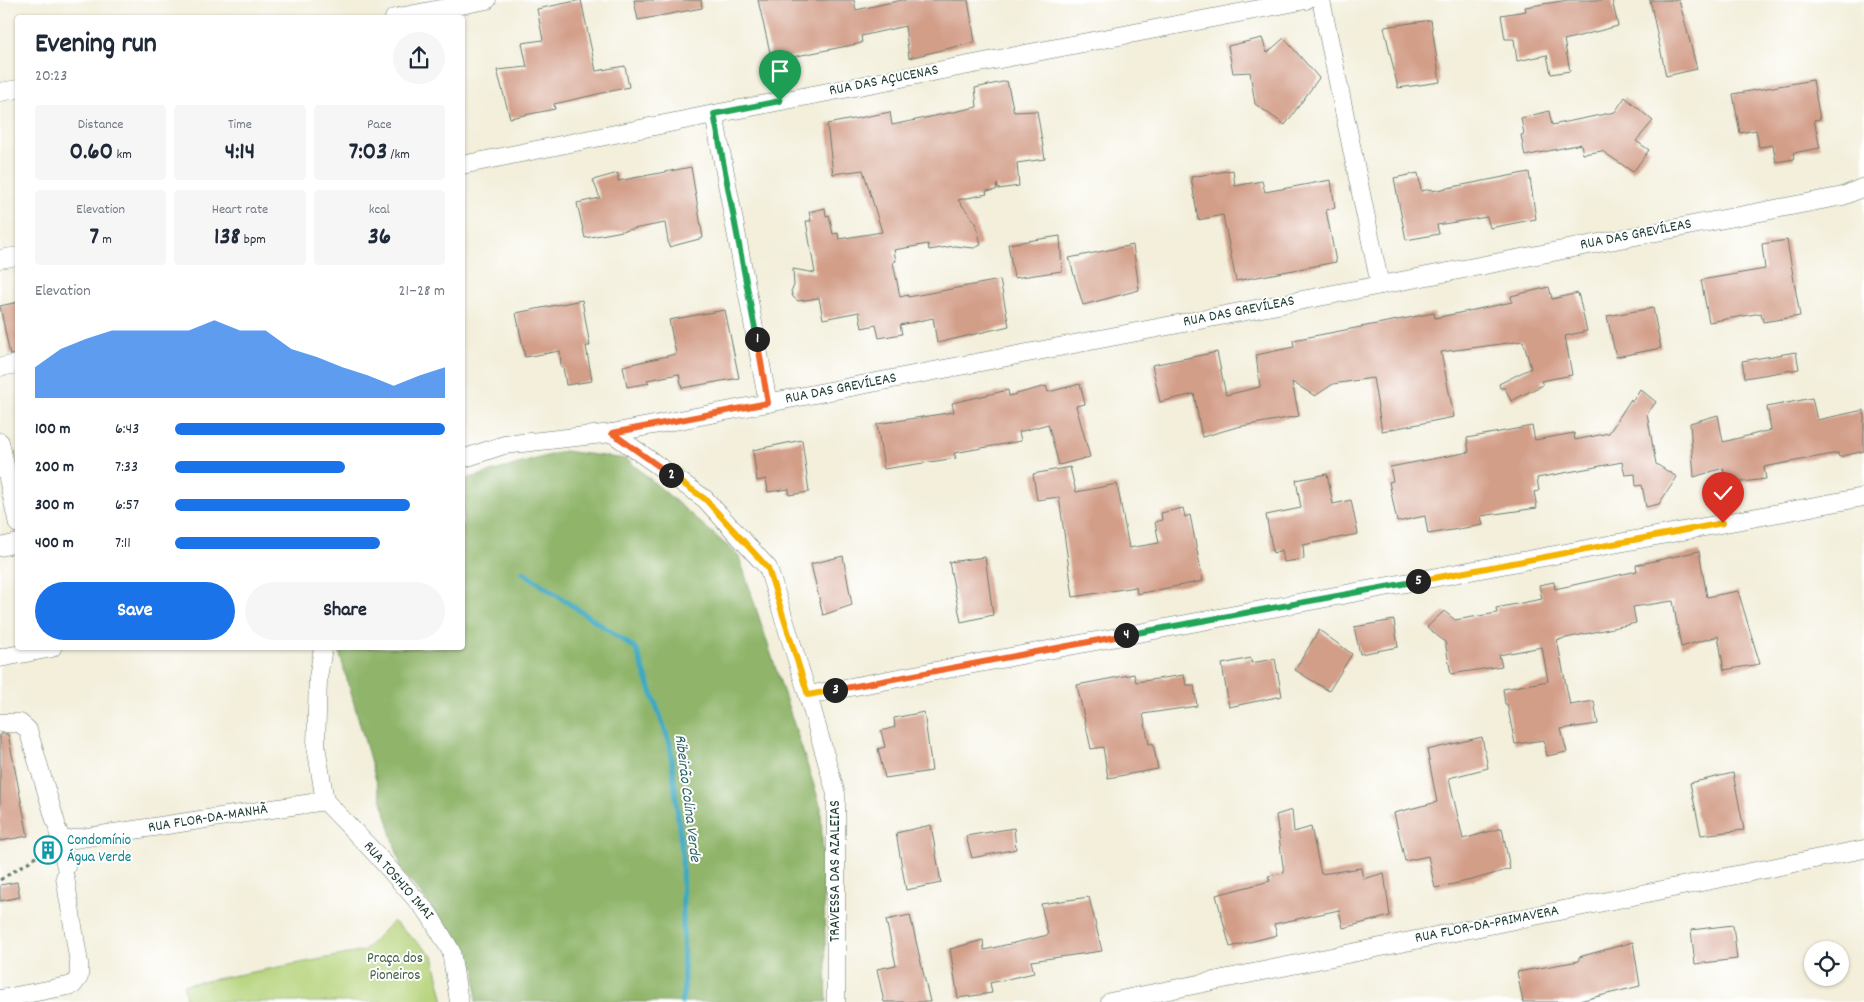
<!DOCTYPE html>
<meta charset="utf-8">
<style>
:root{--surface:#fff;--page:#f6f6f7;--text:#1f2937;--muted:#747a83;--accent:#1a73e8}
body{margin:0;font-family:Dekko,sans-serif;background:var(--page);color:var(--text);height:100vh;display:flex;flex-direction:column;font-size:19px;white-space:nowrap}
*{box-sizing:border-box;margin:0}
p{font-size:16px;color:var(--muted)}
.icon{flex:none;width:28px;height:28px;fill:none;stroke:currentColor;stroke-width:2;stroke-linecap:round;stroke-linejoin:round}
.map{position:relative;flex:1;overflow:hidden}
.side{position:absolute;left:15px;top:15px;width:450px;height:635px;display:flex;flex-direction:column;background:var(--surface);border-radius:5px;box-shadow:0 1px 4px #0004}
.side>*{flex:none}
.controls{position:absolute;left:1804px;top:941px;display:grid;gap:10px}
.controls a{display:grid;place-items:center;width:45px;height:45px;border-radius:50%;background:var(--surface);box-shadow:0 1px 4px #0004;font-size:25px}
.pin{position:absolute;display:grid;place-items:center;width:42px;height:42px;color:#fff;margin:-51px -21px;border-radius:50% 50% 50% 0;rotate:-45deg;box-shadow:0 0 5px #0007}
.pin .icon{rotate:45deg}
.km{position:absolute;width:25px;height:25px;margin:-12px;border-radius:50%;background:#222;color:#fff;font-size:14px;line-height:25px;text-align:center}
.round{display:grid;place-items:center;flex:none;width:52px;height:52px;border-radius:26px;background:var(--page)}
.headline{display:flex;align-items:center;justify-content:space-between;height:85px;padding:0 20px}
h1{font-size:28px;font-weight:700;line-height:38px}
.metrics{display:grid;grid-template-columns:repeat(3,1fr);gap:8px;height:85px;padding:5px 20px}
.metrics div{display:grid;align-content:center;border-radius:5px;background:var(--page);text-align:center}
.metrics b{font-size:25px;font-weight:700}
.metrics small{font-size:14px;font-weight:400}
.metrics p{font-size:14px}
.chart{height:140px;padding:10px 20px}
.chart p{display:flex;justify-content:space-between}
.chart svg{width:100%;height:90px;margin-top:5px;fill:var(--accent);opacity:.7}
.button{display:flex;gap:10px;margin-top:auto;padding:10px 20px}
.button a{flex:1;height:58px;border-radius:30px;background:var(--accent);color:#fff;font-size:20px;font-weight:700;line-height:58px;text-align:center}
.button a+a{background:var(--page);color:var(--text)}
ul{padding:0 20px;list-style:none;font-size:16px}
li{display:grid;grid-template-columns:80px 60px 1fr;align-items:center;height:38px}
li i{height:12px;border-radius:6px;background:var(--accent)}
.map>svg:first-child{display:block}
.green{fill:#b5d37a;stroke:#6a8857}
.forest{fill:#90b56a;stroke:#58794f}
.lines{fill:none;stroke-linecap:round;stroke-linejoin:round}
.stream{stroke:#3fa9bf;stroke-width:5.5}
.building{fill:#d39e88}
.minor-casing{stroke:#697b6e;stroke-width:19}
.path{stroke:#697b6e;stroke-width:3;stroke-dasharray:4 4;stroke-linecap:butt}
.minor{stroke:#fff;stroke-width:18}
.split-1-casing{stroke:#fff;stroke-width:10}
.split-2-casing{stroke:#fff;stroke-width:10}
.split-3-casing{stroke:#fff;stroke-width:10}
.split-4-casing{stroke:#fff;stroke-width:10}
.split-5-casing{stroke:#fff;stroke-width:10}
.split-6-casing{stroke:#fff;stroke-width:10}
.split-1{stroke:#22a559;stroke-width:6}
.split-2{stroke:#f0652b;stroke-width:6}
.split-3{stroke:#f5b400;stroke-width:6}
.split-4{stroke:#f0652b;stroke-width:6}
.split-5{stroke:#22a559;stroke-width:6}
.split-6{stroke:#f5b400;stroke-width:6}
.labels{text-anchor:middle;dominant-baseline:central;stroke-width:4;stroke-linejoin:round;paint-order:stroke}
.street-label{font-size:15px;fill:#1f3d34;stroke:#fff}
.culture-label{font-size:15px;fill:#0d838f;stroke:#fff;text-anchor:start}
.park-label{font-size:15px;fill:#446246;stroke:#fff}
.water-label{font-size:16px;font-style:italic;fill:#2a6365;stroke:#fff}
</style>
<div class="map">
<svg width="1864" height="1002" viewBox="0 0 1864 1002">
<rect width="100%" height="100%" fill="#fff"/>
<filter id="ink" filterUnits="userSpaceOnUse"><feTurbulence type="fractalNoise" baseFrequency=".02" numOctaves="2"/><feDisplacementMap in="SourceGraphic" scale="10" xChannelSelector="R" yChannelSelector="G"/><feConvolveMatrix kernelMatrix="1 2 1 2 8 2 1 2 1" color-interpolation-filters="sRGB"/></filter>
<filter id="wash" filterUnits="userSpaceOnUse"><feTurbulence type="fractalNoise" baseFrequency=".0096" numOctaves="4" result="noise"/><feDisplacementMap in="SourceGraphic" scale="20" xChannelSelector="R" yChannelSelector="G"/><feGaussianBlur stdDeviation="1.12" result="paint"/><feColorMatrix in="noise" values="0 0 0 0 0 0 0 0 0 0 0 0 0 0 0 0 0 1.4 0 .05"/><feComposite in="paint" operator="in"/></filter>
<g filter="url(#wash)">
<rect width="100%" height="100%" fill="#f3efdb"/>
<path class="green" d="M393 921 433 956 444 1002H186L184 985 364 951Z"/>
<path class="forest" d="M564 451 627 459 739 556 821 807 827 1002H476V970L423 896 403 874 340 655 341 648H462L463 480Z"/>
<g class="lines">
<path class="stream" d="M523 572 636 649 670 744 682 853 684 991 681 1002"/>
</g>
<g id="blocks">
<g class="building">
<path d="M581 0 596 71 625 66 629 87 554 104 555 109 510 118 497 70 527 67 522 43 543 40 537 9Z"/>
<path d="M634 0H701L702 8 638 20Z"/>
<path d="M758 0H854L856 10 902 0H968L975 42 909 58 905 26 861 36 862 43 772 61Z"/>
<path d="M1568 0H1612L1618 26 1564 40 1570 71 1551 74 1547 55 1517 61 1514 39H1505L1501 15 1526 11 1525 7Z"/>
<path d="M1650 0H1679L1697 69 1666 76Z"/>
<path d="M1431 20 1440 82 1398 88 1384 27Z"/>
<path d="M1262 38 1267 53 1284 38 1319 78 1285 125 1255 104 1250 72 1233 73 1228 46Z"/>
<path d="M1813 80 1820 119 1814 120 1820 148 1793 153 1794 159 1776 162 1773 145 1759 147 1756 130 1740 133 1733 94Z"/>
<path d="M1007 81 1014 112 1037 111 1045 159 1017 163 1019 186 998 189 997 184 996 190 986 191 987 194 958 200 976 223 981 245 974 248 954 246 929 250 928 244 894 250 896 261 893 262 900 297 908 295V297L1000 280 1009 326 937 343 933 318 900 325 902 334 879 338 876 325 862 328 859 312 823 319 819 298 798 301 793 297 791 291 794 286 793 269 815 273 806 221H811L809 212 825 208 826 216 829 215 833 234 838 233 839 239 882 232 863 170 833 174 827 124 890 112 892 125 977 107 975 88Z"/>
<path d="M1625 97 1653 121 1636 141 1649 150 1633 172 1602 151 1583 154 1581 144 1525 156 1521 135 1524 134 1521 118 1549 111 1552 125 1615 112Z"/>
<path d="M691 167 703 238 669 247 665 223 585 238 577 203 600 198 593 180 618 173V181Z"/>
<path d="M1233 170 1235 186 1262 181 1265 192 1331 180 1335 208 1326 210 1336 262 1236 281 1223 215 1198 220 1191 177Z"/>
<path d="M1529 172 1536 219 1490 228 1487 217 1437 225 1439 234 1406 240 1394 178 1418 173 1421 191 1432 189V191Z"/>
<path d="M1060 236 1062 271 1014 278 1008 244Z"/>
<path d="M1787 240 1800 316 1763 322 1761 313 1709 322 1701 280 1765 269 1762 244Z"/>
<path d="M1133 245 1139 290 1083 305 1069 258Z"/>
<path d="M1549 287 1552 299 1578 293 1587 331 1565 336 1572 375 1541 381 1543 385 1511 401 1505 388H1500L1499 384 1531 368 1523 341 1441 352 1454 417 1382 431 1373 378 1333 384 1315 396 1292 382 1299 416 1237 427 1202 437 1194 394 1160 402 1152 365 1217 352 1226 395 1260 387 1256 355 1294 347 1293 340 1434 313 1435 318 1512 302 1511 296Z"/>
<path d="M582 300 590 346H586L592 381 566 385 563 367H561L560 351 525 357 516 313Z"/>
<path d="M18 302V354L10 355 0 306Z"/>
<path d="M1653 308 1661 348 1616 357 1607 316Z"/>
<path d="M725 310 739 378 682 388 679 374 647 380 649 383 627 387 623 366 676 354 669 320Z"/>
<path d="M1796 352 1799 369 1745 378 1742 361Z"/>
<path d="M1080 384 1085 404 1076 406 1090 457 1059 465 1048 424 1019 432 1021 441 954 453 956 458 884 469 877 424 954 412 952 403 1008 390 1009 396 1046 386 1048 392Z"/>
<path d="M1640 389 1656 402 1647 414 1656 464 1677 477 1659 504 1646 507 1642 485 1636 486 1635 474 1625 475 1622 462 1537 478 1539 491 1534 492 1537 508 1481 516 1483 525 1428 534 1425 516 1397 522 1389 482 1393 481 1390 467 1469 452 1467 438 1532 426 1535 440 1574 433 1575 440 1609 433 1631 399 1632 402Z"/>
<path d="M1812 398 1817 420 1864 410V451L1839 457 1838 453 1764 467 1766 479 1726 484 1723 468 1694 477 1690 423 1718 415 1723 442 1771 430 1767 407Z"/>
<path d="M802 440 809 492 789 495V489L768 492 766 479 757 481 753 450Z"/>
<path d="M1070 467 1076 492 1117 484 1129 548 1159 543 1155 522 1162 520 1161 513 1183 508 1185 517 1190 515 1203 581 1137 594 1136 587 1073 597 1059 497 1037 500 1033 474Z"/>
<path d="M1327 474 1333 504 1351 500 1358 534 1303 545 1304 559 1284 562 1282 550 1273 553 1266 515 1301 508 1296 480Z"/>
<path d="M1699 551 1707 597 1738 591 1760 664 1724 670 1718 636 1681 647 1673 601 1633 607 1636 623 1557 640 1570 705 1594 701 1598 724 1561 729 1567 752 1547 756 1544 740 1515 744 1507 704H1505L1503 689 1548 681 1542 647 1499 655 1502 666 1451 674 1445 642 1427 627 1444 611 1455 620 1497 613 1496 608 1542 599 1539 585 1554 582 1555 589 1637 571 1636 565Z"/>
<path d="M843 556 852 605 823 615 811 564Z"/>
<path d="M985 557 993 615 961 622 949 562Z"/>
<path d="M1394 620 1398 647 1360 654 1354 627Z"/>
<path d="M1319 630 1352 654 1329 691 1295 670Z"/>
<path d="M1251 658V663L1275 659 1282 696 1229 707 1222 664Z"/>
<path d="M1134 674 1136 682 1184 675 1186 685H1194L1197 706 1143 714 1149 744 1153 743 1158 769 1108 778 1103 747 1091 749 1077 685Z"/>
<path d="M924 712 932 771 885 778 878 749 885 747 881 731 895 727 894 718Z"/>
<path d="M0 734H8L28 836 0 841Z"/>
<path d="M1482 737 1488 768 1449 778 1463 839 1502 828 1510 869 1472 880 1435 888 1428 856 1405 861 1394 813 1437 802 1427 750Z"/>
<path d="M1733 773 1744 830 1701 835 1690 783Z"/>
<path d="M1292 810 1294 832 1311 827 1321 874 1361 868 1363 879 1384 873 1390 916 1343 928 1339 910 1274 924 1277 935 1230 947 1216 895 1270 881 1268 876 1284 873 1276 815Z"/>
<path d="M931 825 941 883 906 890 896 833Z"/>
<path d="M1014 828 1016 849 972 858 966 836Z"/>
<path d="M17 882 20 897 0 901V885Z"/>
<path d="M1089 897 1102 951 1031 961 1034 973 990 983 992 993 958 998 950 949 983 940 984 950 1048 935 1041 904Z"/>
<path d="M910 915 930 1002H884L877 969 896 965 886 920Z"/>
<path d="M1733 925 1737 959 1695 964 1691 930Z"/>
<path d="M1633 942 1640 986 1575 1002H1523L1517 972 1579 961V957Z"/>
</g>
</g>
</g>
<g filter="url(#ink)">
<use href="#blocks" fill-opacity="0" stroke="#697b6e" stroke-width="1"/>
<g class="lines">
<g class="minor-casing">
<g id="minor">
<path d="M1321 0 1380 285"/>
<path d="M394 18 487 0"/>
<path d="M0 92 18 89"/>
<path d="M714 114 768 403"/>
<path d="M462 165 714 114 1306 0"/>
<path d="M0 259 18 256"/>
<path d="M0 367 18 364"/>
<path d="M612 433 705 499 768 568 808 695 836 794V1002"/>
<path d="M0 442 18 524"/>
<path d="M462 459 504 445 612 433 1843 196 1864 187"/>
<path d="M0 547 18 543"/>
<path d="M323 648 318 678 316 746 325 801"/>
<path d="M0 658 52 648"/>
<path d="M808 695 1864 497"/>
<path d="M0 723H20L28 730 56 823"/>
<path d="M325 801 375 853 429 914 451 951 459 1002"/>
<path d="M58 831 66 867"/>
<path d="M61 841 325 801"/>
<path d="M0 999 73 985 79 977V963L65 877"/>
<path d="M1110 1002 1864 849"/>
</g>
</g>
<path class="path" d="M0 880 36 857"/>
<use href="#minor" class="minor"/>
</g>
</g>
<g class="lines" filter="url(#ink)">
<g class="split-1-casing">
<path id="split-1" d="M757 339 714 114 780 101"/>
</g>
<g class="split-2-casing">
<path id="split-2" d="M671 475 612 433 768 403 757 339"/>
</g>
<g class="split-3-casing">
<path id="split-3" d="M671 475 705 499 768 568 808 695 835 690"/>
</g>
<g class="split-4-casing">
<path id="split-4" d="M835 690 1126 635"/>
</g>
<g class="split-5-casing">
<path id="split-5" d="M1126 635 1418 581"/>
</g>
<g class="split-6-casing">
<path id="split-6" d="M1418 581 1723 523"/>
</g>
<use href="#split-1" class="split-1"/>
<use href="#split-2" class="split-2"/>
<use href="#split-3" class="split-3"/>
<use href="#split-4" class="split-4"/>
<use href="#split-5" class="split-5"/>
<use href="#split-6" class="split-6"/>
</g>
<defs>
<g id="building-ring" transform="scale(1.4375)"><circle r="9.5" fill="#fff" stroke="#0f9aa8" stroke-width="1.5"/><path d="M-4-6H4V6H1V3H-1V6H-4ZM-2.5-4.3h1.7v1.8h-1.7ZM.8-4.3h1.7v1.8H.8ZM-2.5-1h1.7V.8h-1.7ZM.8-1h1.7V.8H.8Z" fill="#0f9aa8"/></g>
</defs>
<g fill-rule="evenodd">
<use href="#building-ring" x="48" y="850"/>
</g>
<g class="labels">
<g class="street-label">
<text transform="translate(884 81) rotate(-11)">RUA DAS AÇUCENAS</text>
<text transform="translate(1636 235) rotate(-11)">RUA DAS GREVÍLEAS</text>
<text transform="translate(1239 312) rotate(-11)">RUA DAS GREVÍLEAS</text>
<text transform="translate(841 389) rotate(-11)">RUA DAS GREVÍLEAS</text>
<text transform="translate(208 819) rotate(-9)">RUA FLOR-DA-MANHÃ</text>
<text transform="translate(836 871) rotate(-90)">TRAVESSA DAS AZALEIAS</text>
<text transform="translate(398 881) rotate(49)">RUA TOSHIO IMAI</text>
<text transform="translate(1487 925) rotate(-11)">RUA FLOR-DA-PRIMAVERA</text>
</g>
<g class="culture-label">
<text x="67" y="841">Condomínio<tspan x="67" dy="17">Água Verde</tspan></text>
</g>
<g class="park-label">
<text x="395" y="959">Praça dos<tspan x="395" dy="17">Pioneiros</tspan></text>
</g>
<g class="water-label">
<text transform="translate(687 798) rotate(83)">Ribeirão Colina Verde</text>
</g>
</g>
</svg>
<div class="controls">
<a><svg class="icon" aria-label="locate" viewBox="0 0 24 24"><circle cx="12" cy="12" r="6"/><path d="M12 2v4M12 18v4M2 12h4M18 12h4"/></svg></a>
</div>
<div class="pin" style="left:780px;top:101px;background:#1e9e55"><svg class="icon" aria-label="arrive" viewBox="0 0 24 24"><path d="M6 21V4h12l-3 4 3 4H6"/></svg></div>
<div class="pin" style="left:1723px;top:523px;background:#d93025"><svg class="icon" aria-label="check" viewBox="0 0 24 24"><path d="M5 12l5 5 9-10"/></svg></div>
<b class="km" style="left:757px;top:339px">1</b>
<b class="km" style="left:671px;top:475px">2</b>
<b class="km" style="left:835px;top:690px">3</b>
<b class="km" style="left:1126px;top:635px">4</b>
<b class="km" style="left:1418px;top:581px">5</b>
<section class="side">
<div class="headline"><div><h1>Evening run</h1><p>20:23</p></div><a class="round"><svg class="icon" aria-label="share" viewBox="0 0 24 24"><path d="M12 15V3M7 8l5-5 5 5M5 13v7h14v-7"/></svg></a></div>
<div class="metrics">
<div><p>Distance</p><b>0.60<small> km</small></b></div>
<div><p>Time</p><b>4:14</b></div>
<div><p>Pace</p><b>7:03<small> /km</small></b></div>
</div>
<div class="metrics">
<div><p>Elevation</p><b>7<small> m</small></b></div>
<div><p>Heart rate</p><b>138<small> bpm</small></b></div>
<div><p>kcal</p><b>36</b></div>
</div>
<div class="chart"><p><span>Elevation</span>21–28 m</p>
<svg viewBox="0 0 160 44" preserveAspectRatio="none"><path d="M0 44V29L10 20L20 15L30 11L40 11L50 11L60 11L70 6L80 11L90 11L100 20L110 24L120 29L130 33L140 38L150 33L160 29V44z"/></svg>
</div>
<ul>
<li><b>100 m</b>6:43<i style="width:100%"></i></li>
<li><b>200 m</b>7:33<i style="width:63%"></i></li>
<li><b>300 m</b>6:57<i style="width:87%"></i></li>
<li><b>400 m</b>7:11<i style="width:76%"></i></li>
</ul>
<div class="button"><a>Save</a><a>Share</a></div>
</section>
</div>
